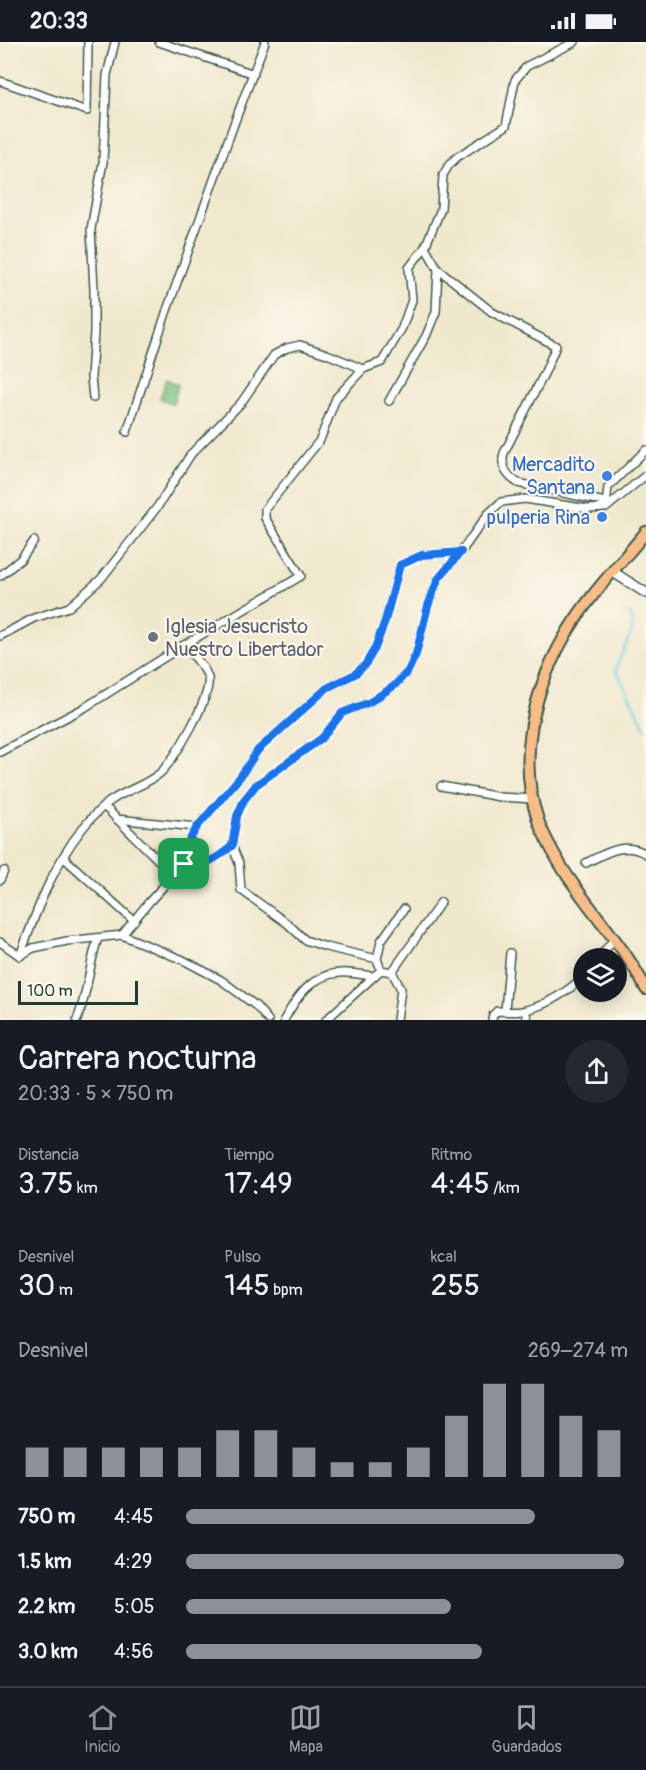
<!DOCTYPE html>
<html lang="es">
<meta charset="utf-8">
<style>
:root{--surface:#171b24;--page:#242831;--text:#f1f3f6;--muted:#9ea1a6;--line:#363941;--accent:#8c9099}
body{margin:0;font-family:Pangolin,sans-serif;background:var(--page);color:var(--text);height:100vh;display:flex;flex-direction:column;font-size:22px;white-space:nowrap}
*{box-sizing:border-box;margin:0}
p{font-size:20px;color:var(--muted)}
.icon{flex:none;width:33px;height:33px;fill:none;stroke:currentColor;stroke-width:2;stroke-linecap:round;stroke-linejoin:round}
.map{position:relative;height:978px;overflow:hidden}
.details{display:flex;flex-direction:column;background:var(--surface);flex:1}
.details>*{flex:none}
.tools{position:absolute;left:573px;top:906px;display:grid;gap:12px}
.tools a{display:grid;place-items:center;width:54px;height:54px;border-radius:50%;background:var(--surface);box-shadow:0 3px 15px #0003;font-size:30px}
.scale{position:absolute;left:18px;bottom:15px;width:120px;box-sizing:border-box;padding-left:6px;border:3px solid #1f3d34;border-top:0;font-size:16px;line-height:21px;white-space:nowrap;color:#1f3d34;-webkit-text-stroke:4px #fbf7ec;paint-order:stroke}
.pin{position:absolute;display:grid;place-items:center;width:51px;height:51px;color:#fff;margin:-26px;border-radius:12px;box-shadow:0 3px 9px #0006}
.round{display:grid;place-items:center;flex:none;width:63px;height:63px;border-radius:32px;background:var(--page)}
.overview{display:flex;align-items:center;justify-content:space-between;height:102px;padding:0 18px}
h1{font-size:33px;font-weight:600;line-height:45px}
.stats{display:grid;grid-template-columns:repeat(3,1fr);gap:9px;height:102px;padding:6px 18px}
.stats div{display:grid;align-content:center}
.stats b{font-size:30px;font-weight:600}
.stats small{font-size:16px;font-weight:400}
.stats p{font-size:16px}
.chart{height:168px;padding:12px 18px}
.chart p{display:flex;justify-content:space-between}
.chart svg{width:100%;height:108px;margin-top:6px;stroke:var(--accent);stroke-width:6}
ul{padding:0 18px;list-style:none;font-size:20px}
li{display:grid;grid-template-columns:96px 72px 1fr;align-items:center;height:45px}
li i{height:15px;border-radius:8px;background:var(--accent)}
.status{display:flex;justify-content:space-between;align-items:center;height:42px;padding:0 30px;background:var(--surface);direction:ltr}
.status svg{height:16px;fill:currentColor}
.menu{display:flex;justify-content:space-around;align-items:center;height:84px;border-top:2px solid var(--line);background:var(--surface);font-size:16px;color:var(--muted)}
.menu a{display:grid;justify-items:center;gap:3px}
.menu .active{color:var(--accent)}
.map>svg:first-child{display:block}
.green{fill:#7ec582;stroke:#4e815b;stroke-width:1.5}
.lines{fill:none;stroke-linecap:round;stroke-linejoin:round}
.stream{stroke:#63c6e1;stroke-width:2}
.minor-casing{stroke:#3e574b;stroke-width:10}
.tertiary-casing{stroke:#3e574b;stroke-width:12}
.primary-casing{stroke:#3e574b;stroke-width:14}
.minor{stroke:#fff;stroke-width:7}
.tertiary{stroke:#fff;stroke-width:9}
.primary{stroke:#f7bd88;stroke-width:10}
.route-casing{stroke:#fff;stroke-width:12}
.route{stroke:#1a73e8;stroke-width:8}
.shop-dot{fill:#3f7fe0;stroke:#fbf7ec;stroke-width:2}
.worship-dot{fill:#6b7280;stroke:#fbf7ec;stroke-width:2}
.labels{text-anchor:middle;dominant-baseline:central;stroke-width:4.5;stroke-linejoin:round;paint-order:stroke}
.shop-label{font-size:20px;fill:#366cbe;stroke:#fbf7ec;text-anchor:end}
.worship-label{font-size:20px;fill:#5b616d;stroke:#fbf7ec;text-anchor:start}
</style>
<div class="status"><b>20:33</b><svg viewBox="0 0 49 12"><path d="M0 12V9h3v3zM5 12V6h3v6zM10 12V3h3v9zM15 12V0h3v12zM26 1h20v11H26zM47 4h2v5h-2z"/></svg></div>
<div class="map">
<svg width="646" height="978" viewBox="0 0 646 978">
<rect width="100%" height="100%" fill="#fbf7ec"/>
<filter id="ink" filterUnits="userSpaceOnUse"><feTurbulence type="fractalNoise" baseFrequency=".0167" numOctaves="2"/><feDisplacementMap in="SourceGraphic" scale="12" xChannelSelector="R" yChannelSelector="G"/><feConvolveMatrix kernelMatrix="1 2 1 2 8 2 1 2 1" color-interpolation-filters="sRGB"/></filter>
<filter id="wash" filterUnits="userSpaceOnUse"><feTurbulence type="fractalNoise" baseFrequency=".008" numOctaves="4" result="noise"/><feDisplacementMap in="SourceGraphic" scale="24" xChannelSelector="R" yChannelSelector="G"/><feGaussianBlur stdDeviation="1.35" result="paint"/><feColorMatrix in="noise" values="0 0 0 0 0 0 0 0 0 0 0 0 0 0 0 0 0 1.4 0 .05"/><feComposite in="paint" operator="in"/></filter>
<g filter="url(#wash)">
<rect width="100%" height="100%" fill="#f0e8cd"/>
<path class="green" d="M167 337 178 343 173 362 160 356Z"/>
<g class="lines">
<path class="stream" d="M629 571C641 589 618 610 616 628L646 687"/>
</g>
</g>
<g filter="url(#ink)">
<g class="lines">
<g class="minor-casing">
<g id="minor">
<path d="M159 0 254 32"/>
<path d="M0 39 87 69 88 0"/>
<path d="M425 205 438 227 492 270 556 304 545 330 504 411C500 425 507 434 518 441L605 460"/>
<path d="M93 356 91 335 94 290V248L91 187 103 120 107 33 115 0"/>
<path d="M389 359 426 294 436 270 438 227"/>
<path d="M127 390 166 271 235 79 265 0"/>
<path d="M606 463 608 445 646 408"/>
<path d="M0 534 21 517 34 499"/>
<path d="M0 594 34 576 69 565 101 537 158 464 191 412 241 361 274 313 287 306 300 303 327 312 363 327"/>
<path d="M0 710 84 666 184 603 301 534 265 476V467L320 398 336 356 363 327 382 320 402 286 412 258 409 226 425 205 441 167 443 133 449 123 457 115 506 84 515 38 527 24 575 0"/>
<path d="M441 744 500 755 533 757"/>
<path d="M104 764 173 833"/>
<path d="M116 777 197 785"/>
<path d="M63 815 134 879"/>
<path d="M586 821C606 811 624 799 646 812"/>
<path d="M184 822 188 801 197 785 240 735 258 708 327 646 355 632 365 623 375 606 384 581 400 523 422 513 461 510"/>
<path d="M0 838 4 829"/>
<path d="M122 893 149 860 184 822C205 825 216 817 232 804"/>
<path d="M0 900 20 914 33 906 67 899 122 893 183 918 221 938 256 964 268 978"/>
<path d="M20 914C36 870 52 825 82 787 91 776 103 763 115 756 130 747 145 743 159 732 174 720 212 654 208 636 205 624 191 612 184 603"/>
<path d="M599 916 614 897"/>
<path d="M377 917 381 899 404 867"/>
<path d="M392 930 441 860"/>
<path d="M505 969 510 911"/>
<path d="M525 969 528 978"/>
<path d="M77 978C88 951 89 923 98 896"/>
<path d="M284 978C296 956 312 932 340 931 350 930 362 933 373 934"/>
<path d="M326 978 381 928"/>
<path d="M397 978 401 947 392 930 381 928 377 917 326 905 305 898 288 882 241 848 239 821 232 804 237 774 244 758 256 743 322 696 342 671 370 660 394 644 408 629 416 612 428 564 438 537 461 510 488 472 501 460 525 457 588 467 606 466 646 433"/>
<path d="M492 978 493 973 497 969C506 969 518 971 526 968 547 963 569 949 584 934"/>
</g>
</g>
<g class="tertiary-casing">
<path id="tertiary" d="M613 530 646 551"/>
</g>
<g class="primary-casing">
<path id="primary" d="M646 490C619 523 586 557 565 594 533 649 517 717 538 778 544 795 554 812 563 827 589 868 624 903 646 947"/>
</g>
<use href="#minor" class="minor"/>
<use href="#tertiary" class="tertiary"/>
<use href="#primary" class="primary"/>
</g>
</g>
<g class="lines" filter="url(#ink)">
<g class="route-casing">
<path id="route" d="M461 510 438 537 428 564 416 612 408 629 394 644 370 660 342 671 322 696 256 743 244 758 237 774 232 804C216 817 205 825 184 822L188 801 197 785 240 735 258 708 327 646 355 632 365 623 375 606 385 579 400 523 422 513Z"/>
</g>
<use href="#route" class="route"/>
</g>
<g class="shop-dot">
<circle cx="607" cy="434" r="6"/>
<circle cx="602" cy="475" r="6"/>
</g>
<circle class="worship-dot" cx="153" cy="595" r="6"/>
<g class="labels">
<g class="shop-label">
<text x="595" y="422">Mercadito<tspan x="595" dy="23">Santana</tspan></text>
<text x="590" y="475">pulperia Rina</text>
</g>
<g class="worship-label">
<text x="165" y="584">Iglesia Jesucristo<tspan x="165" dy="23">Nuestro Libertador</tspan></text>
</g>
</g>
</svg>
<div class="tools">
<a><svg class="icon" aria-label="layers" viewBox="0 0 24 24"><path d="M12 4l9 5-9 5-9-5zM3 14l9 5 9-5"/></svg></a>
</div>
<div class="scale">100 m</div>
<div class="pin" style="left:184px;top:822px;background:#1e9e55"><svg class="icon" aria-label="arrive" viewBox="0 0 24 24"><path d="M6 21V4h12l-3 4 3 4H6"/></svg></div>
</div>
<section class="details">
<div class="overview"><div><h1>Carrera nocturna</h1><p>20:33 · 5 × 750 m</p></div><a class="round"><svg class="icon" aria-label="share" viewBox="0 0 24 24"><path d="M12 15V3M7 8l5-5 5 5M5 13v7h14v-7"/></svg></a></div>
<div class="stats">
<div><p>Distancia</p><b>3.75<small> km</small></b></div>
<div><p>Tiempo</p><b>17:49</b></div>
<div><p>Ritmo</p><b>4:45<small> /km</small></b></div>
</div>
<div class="stats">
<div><p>Desnivel</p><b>30<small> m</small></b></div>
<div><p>Pulso</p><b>145<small> bpm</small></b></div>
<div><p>kcal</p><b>255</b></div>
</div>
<div class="chart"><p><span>Desnivel</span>269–274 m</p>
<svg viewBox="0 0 160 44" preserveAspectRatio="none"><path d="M5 44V32M15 44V32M25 44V32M35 44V32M45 44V32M55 44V25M65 44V25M75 44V32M85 44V38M95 44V38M105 44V32M115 44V19M125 44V6M135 44V6M145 44V19M155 44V25"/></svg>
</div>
<ul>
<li><b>750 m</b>4:45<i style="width:79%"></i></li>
<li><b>1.5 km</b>4:29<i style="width:99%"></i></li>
<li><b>2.2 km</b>5:05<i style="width:60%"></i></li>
<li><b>3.0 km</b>4:56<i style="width:67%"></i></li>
</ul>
</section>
<nav class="menu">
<a class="active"><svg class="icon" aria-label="home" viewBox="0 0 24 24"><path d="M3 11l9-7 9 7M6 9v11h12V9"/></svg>Inicio</a>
<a><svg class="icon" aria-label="map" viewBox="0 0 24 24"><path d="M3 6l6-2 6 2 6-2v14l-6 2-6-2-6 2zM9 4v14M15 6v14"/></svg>Mapa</a>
<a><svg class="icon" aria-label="saved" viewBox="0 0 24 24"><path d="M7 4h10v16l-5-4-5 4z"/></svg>Guardados</a>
</nav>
